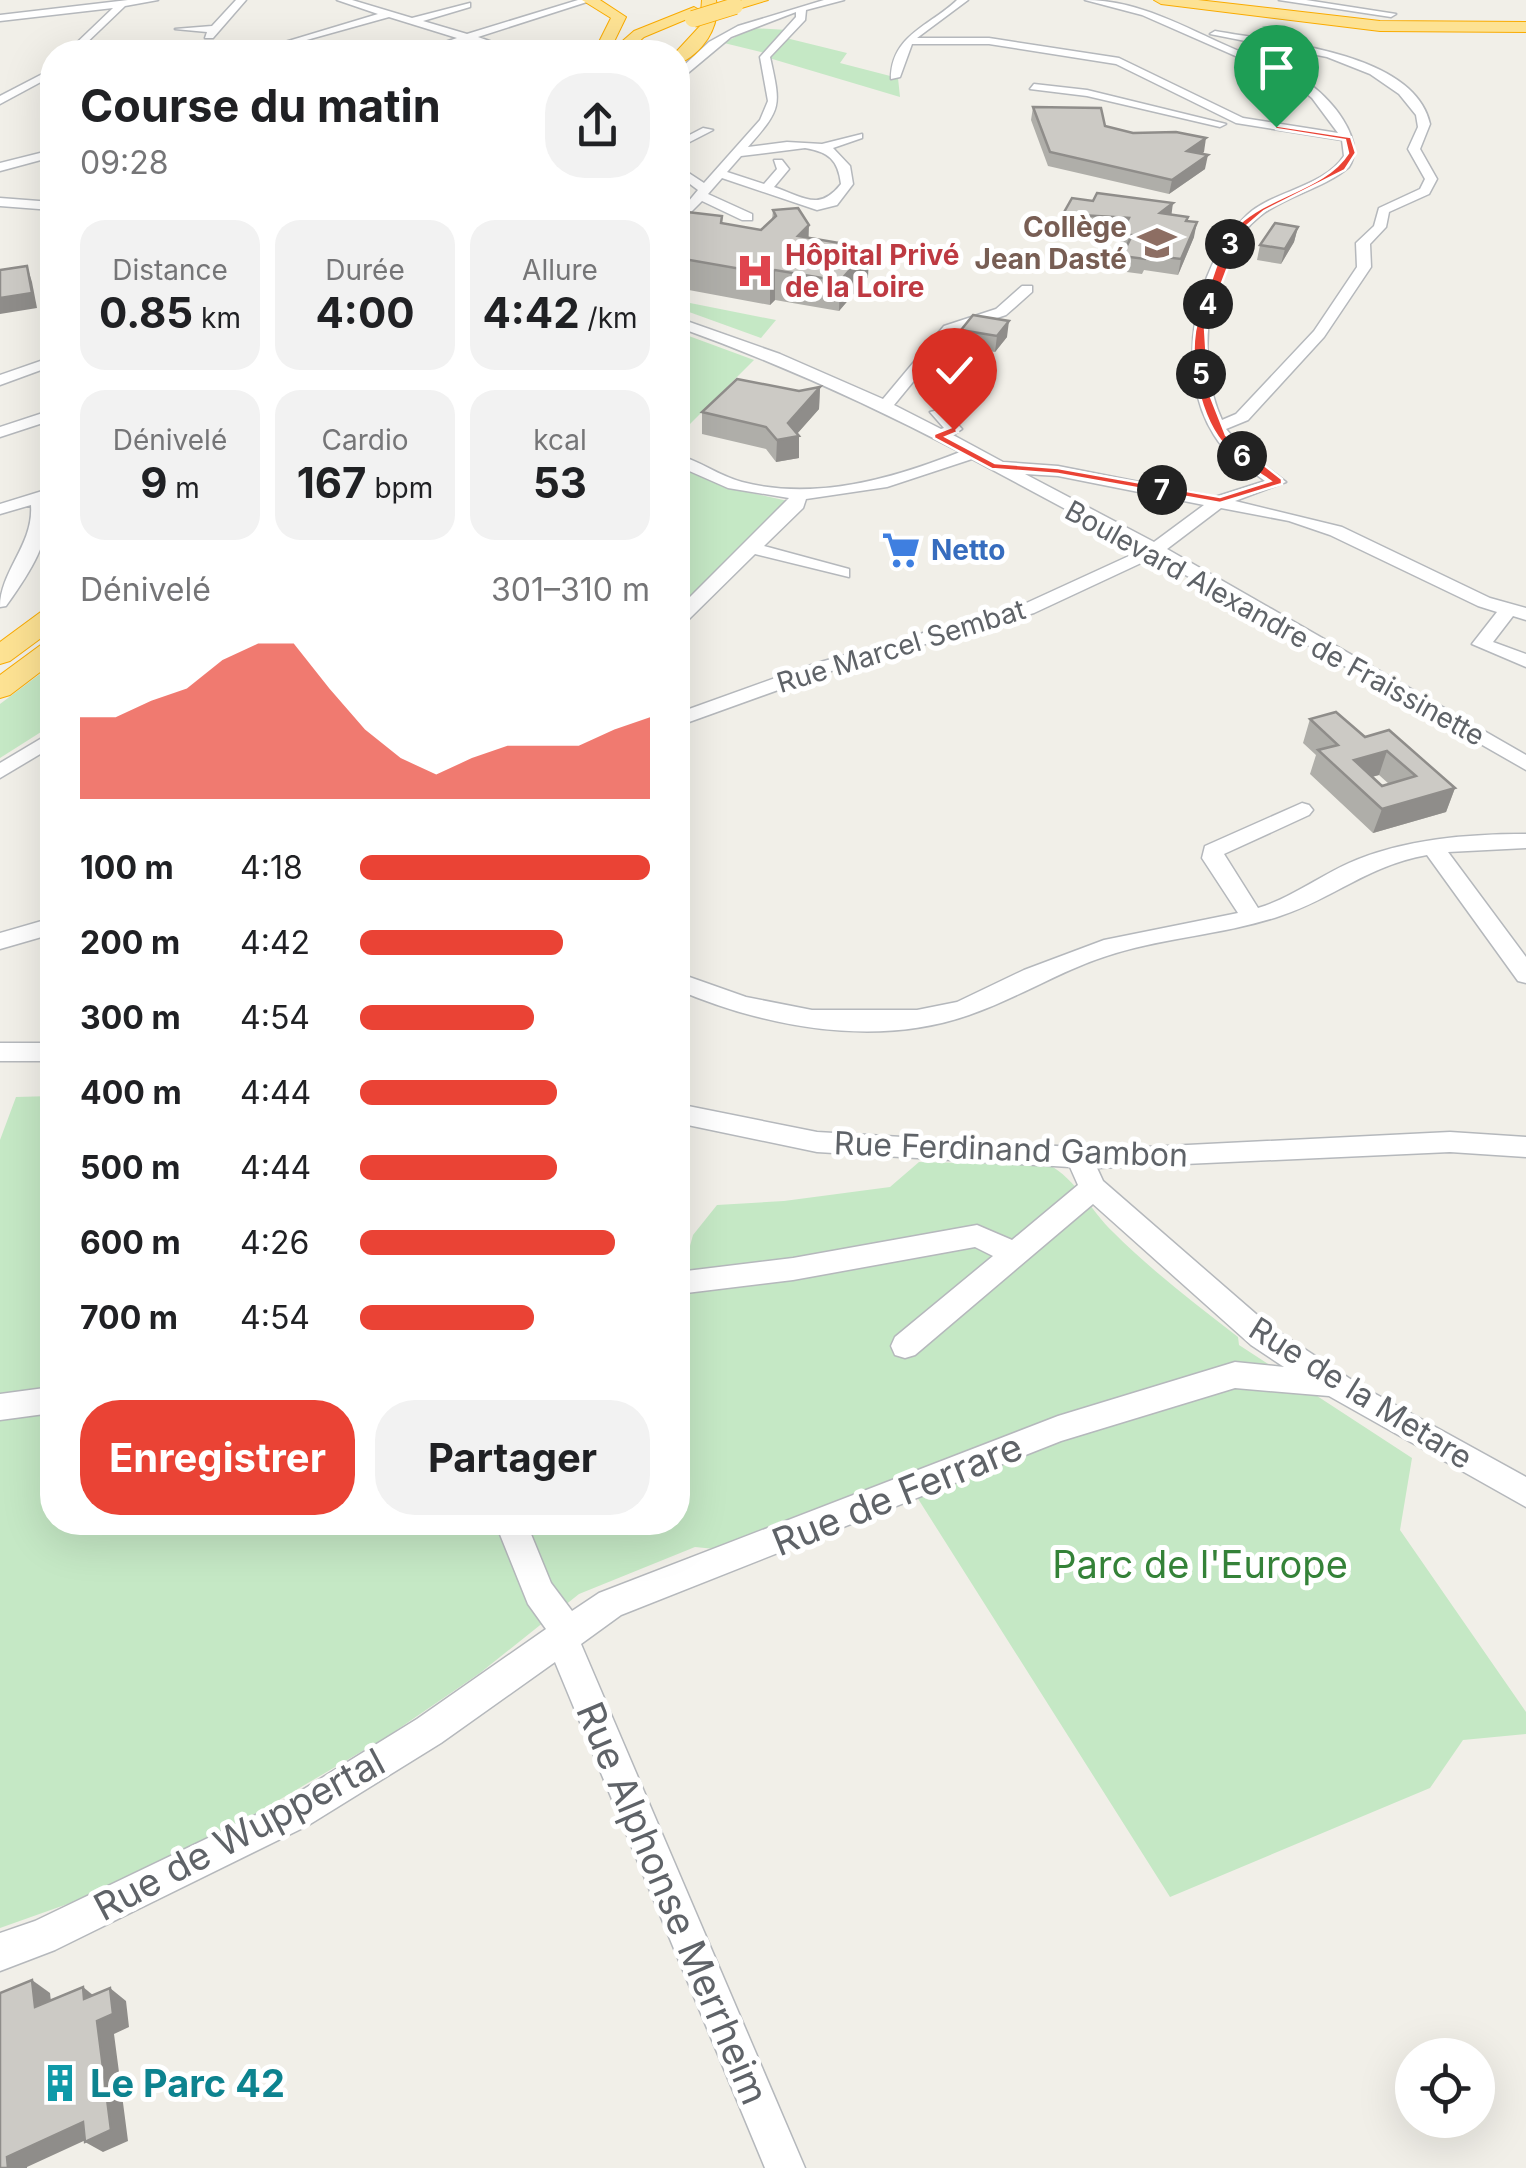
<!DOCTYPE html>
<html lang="fr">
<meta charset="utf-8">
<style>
:root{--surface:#fff;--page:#f2f2f2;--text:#202124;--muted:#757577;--accent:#ea4335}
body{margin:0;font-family:Inter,sans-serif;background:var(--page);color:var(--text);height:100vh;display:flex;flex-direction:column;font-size:38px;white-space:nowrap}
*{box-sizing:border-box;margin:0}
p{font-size:32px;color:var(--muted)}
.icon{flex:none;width:55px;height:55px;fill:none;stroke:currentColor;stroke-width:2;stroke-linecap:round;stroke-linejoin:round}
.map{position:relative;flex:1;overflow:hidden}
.panel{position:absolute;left:40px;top:40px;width:650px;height:1495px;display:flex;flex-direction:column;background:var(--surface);border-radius:40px;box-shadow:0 10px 40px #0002}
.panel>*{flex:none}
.controls{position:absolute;left:1395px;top:2038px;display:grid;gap:20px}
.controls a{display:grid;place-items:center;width:100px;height:100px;border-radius:50%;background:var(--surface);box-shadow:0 10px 40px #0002;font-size:50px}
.pin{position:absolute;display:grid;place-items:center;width:85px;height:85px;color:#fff;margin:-102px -42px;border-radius:50% 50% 50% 0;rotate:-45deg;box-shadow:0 0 10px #0007}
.pin .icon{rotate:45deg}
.km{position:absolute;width:50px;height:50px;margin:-25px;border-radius:50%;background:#222;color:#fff;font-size:28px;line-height:50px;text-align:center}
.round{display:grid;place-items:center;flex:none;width:105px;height:105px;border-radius:40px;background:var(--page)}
.summary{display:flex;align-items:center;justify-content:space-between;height:170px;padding:0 40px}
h1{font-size:45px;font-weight:700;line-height:75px}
.metrics{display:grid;grid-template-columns:repeat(3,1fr);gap:15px;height:170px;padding:10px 40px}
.metrics div{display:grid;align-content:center;border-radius:25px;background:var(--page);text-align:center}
.metrics b{font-size:42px;font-weight:700}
.metrics small{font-size:28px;font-weight:400}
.metrics p{font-size:28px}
.chart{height:280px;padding:20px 40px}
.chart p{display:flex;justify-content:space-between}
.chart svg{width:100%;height:180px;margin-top:10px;fill:var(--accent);opacity:.7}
.primary-button{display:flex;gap:20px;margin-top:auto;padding:20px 40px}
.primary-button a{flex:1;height:115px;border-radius:40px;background:var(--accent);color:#fff;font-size:40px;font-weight:700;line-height:115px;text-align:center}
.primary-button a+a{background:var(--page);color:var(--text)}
ul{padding:0 40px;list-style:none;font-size:32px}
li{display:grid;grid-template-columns:160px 120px 1fr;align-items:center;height:75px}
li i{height:25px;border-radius:12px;background:var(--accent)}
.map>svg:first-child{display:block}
.green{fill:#c5e8c5}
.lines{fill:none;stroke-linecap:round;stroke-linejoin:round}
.minor-casing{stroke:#b5b8bc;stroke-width:3}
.highway-casing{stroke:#f9ab00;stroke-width:2}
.minor{fill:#fff;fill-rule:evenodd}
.highway{fill:#fde293;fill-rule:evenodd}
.highway-bridge-casing{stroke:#f9ab00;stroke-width:18;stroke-linecap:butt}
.highway-bridge{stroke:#fde293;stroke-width:16}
.wall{fill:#afaea9;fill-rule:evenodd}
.shaded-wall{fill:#8f8d8a}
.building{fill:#cccac5;stroke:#8f8d8a;stroke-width:2.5;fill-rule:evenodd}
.route{fill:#ea4335;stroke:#fff;stroke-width:2.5}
.labels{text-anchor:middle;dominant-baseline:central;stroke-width:10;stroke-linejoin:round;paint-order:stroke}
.far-education-label{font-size:28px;font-weight:bold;fill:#785e54;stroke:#fff;text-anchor:end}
.far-health-label{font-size:28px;font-weight:bold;fill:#be3a42;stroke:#fff;text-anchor:start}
.far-shop-label{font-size:28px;font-weight:bold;fill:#366cbe;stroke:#fff;text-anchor:start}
.far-street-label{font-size:28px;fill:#5f6368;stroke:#fff}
.street-label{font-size:32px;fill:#5f6368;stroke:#fff}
.near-street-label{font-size:38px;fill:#5f6368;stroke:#fff}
.near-park-label{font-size:38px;fill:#348238;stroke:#fff}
.near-culture-label{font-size:38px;font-weight:bold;fill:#0d838f;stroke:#fff;text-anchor:start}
</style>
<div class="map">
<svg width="1526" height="2168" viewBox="0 0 1526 2168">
<rect width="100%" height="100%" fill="#f1efe8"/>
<g class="green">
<path d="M752 28 788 30 765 53 724 43Z"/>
<path d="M786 38 847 53 840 63 898 78 900 97 769 58Z"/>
<path d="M685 302 776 320 761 338 678 308Z"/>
<path d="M678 332 754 360 678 436Z"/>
<path d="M694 473 728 488 788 501 678 614V480L685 473Z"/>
<path d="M52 665V725L0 758V704Z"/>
<path d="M52 1096V1522H678V1254L688 1253 693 1235 717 1205 784 1201 890 1187 919 1162 1049 1165C1076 1179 1091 1211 1113 1232 1152 1271 1194 1303 1238 1337L1239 1345 1412 1458 1400 1530 1526 1712V1734L1463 1740 1430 1788 1170 1897 903 1475 715 1549 695 1547 579 1594 480 1673 388 1736 250 1817 76 1901 0 1928V1140L16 1097Z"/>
</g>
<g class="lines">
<g class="minor-casing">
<g id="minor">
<path d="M128 0H158L125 6 77 52H67L113 8 0 21V15Z"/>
<path d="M236 0H246L213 38H205L207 32 175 29 212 26Z"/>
<path d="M337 0H352L412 18 470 3V7L423 21 467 34 578 0H593L478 37 521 52C502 52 482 40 464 42 447 44 434 52 416 52L457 38 389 17 285 46V42L378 14Z"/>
<path d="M824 0H844L806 10 805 20 770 57C781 107 782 108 748 147L787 142 822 144 862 134V138L833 148 850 166 853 184 837 205 817 210 722 178 708 194 752 214V220H742L702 201 678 225V214L698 190 678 175V166L704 183 760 120 768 101 760 57 796 17V12L731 37 682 78 678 79V71L709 42 738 26ZM805 148C829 152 838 160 841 184 819 212 804 197 774 187L789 169 782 160H774L777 169 764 184 727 172 741 156Z"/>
<path d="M957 0H968L917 38H989L1119 58 1243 118 1338 133 1312 98 1290 80 1142 15 1085 0C1139 0 1184 27 1232 48 1256 59 1282 65 1304 80 1329 96 1367 139 1349 167 1323 189 1287 195 1260 216 1206 259 1194 360 1222 420L1236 414 1314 331 1357 267 1356 243 1374 226 1379 208 1420 189 1425 179 1408 149 1418 127 1416 115 1399 94 1370 74 1327 57 1210 34 1215 31C1273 42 1414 51 1430 124L1420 149 1437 179 1429 194 1389 212 1386 227 1370 244 1371 267 1324 337 1248 420 1226 429 1244 450 1286 482 1235 501 1342 527 1490 598 1526 608V620L1513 616 1493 642 1526 654V667L1472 644 1497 612 1478 606 1330 535 1289 521 1221 508 1167 549 1526 755V770L1154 557 1034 613 831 671 678 726V713L817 663 1022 605 1142 550 972 459 887 487 806 499 803 508 764 546 849 569V577L755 554 685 623 678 624V609L789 498 728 488 678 466V455C700 461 719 476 742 482 815 501 892 479 960 452 869 404 775 362 678 327V318L780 354 883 399 944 326 996 309 1022 286H1032V292L1006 315 954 332 894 405 941 429 944 428 930 412 943 409 962 429 953 435 1003 462 1058 466 1215 497 1265 481C1247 468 1226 455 1214 435 1174 372 1193 266 1247 215 1274 190 1323 188 1344 156L1342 140 1236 123 1116 64 989 44H912L900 77 891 79C891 35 930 26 957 0ZM1025 474 1058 476 1204 505 1154 542Z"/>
<path d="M1279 0H1306L1396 14 1391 17Z"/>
<path d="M52 69V76L0 104V96Z"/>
<path d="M1034 84 1087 90 1226 124 1220 127 1087 96 1030 89Z"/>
<path d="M703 128 713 130 678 148V141Z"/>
<path d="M52 150V157L0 171V163Z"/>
<path d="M0 198 52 202V210L0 206Z"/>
<path d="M52 357V366L0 385V375Z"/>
<path d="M52 410V420L0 437V427Z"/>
<path d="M52 488V498L48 500C53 539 28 575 6 606L0 607C0 571 34 544 31 505L0 514V504Z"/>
<path d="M52 732V747L0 778V763Z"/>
<path d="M1302 803 1309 805 1313 810 1309 815 1224 854 1258 908C1291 898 1318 877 1349 863 1404 839 1467 834 1526 834V848L1448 852 1526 957V983L1518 981 1427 855C1366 866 1335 898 1280 916 1227 934 1170 937 1116 953 1064 968 1019 998 969 1015 875 1048 766 1027 678 990V973L746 997 812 1010H917L957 1002 1024 970 1104 940 1238 913 1202 858 1205 846Z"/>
<path d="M52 918V934L0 949V933Z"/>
<rect x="0" y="1043" width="52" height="18"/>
<path d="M678 1104 817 1132 1108 1149 1450 1132 1526 1137V1157L1450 1152 1097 1168 1103 1181 1271 1327 1361 1386 1526 1477V1507L1329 1396 1235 1388 1061 1441 621 1615 581 1644 805 2168H765L555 1662 441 1743 307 1826 55 1950 0 1971V1933L35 1921 283 1802 417 1719 546 1629 528 1604 495 1522H526L551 1583 572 1611 599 1593 1058 1416 1235 1362 1284 1367 1251 1345 1093 1204 915 1355 905 1358 895 1355 891 1346 895 1337 993 1256 975 1247 793 1280 678 1294V1272L793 1258 977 1225 1012 1240 1078 1185 1070 1167 817 1152 678 1123Z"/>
<path d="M52 1387V1413L0 1420V1394Z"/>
</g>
</g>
<g class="highway-casing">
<g id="highway">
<path d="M582 0H600L626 17 609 52H594L611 18Z"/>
<path d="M702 0H716C721 27 702 54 678 64L676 52 700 26Z"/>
<path d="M742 0H768L735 10 728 6Z"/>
<path d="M1154 0H1198L1380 21 1526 22V32L1380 31 1161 4Z"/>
<path d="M694 7 701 11 699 14 644 37 627 52H610L634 31Z"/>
<path d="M52 609V630L10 661 0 664V642L42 611Z"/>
<path d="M52 642V663L10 695 0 698V675L42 644Z"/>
</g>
</g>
<use href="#minor" class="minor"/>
<use href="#highway" class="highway"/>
<g class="highway-bridge-casing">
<path id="highway-bridge" d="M693 19 735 6"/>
</g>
<use href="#highway-bridge" class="highway-bridge"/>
</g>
<g class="wall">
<path d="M1033 107 1204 152 1201 154 1205 169 1169 194 1048 166 1031 120Z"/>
<path d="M773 210 809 238 869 248 868 277 839 311 775 300 770 305 678 288V211L722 216V223L761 230 772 220Z"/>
<path d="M1063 214 1171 215 1188 217 1187 221 1194 237 1178 275 1144 270 1142 274 1119 271 1122 256 1125 250 1119 249 1122 232 1061 228Z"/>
<path d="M1298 227 1294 242 1281 264 1257 260 1260 245Z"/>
<path d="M961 330 1007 337 995 352 960 346Z"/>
<path d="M820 387 819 409 797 434 799 458 776 462 766 449 702 434V412Z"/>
<path d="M1310 719 1365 737 1455 788 1446 812 1373 833 1310 774 1316 755 1303 743ZM1379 775 1389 784 1382 786 1372 777Z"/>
<rect x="678" y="1202" width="5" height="34"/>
</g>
<g class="shaded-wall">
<path d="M1206 138 1204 152 1185 165 1187 151Z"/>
<path d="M1208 155 1205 169 1169 194 1172 180Z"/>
<path d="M1173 203 1171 218 1160 213Z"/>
<path d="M1197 222 1194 237 1178 275 1181 259Z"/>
<path d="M809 225 808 255 798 236Z"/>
<path d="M1298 227 1294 242 1281 264 1285 249Z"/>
<path d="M869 248 868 277 839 311 840 281Z"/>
<path d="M27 266 32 282 37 308 0 314V298Z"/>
<path d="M775 270V300L770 305V274Z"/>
<path d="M1009 321 1007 337 995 352 997 336Z"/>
<path d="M820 387 819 409 795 436H799V458L776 462 777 440 788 423Z"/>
<path d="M1387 751 1379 775 1352 782 1354 760Z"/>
<path d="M1455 788 1446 812 1373 833 1382 809Z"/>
<path d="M32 1980 50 1993 53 2020 35 2007Z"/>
<path d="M83 1987 99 2000 84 1999Z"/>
<path d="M110 1988 126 2001 129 2027 114 2034 128 2141 103 2152 85 2142 97 2021Z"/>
<path d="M83 2122 101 2133 27 2167V2168H8L7 2157Z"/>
</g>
<g class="building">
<path d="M1033 107 1101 108 1105 126 1133 133 1176 132 1206 138 1187 151 1208 155 1172 180 1050 152Z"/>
<path d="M1097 193 1173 203 1160 213 1188 217 1186 221 1197 222 1181 259 1147 255 1145 259 1122 256 1132 235 1121 234 1129 218 1063 214 1072 198 1093 201Z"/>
<path d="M798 208 809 225 798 236 869 248 840 281 775 270 770 274 678 258V211L722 216 721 223 761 230 776 216 773 210Z"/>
<path d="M1275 223 1298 227 1285 249 1260 245Z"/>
<path d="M27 266 32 293 0 298V270Z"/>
<path d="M973 315 1009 321 997 336 961 330Z"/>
<path d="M737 379 799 391 820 387 788 423 799 436 777 440 766 427 702 412Z"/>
<path d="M1336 712 1365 737 1389 730 1455 788 1382 809 1318 750 1338 745 1310 719ZM1387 751 1416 776 1382 786 1354 760Z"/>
<path d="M678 1202H683L682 1225H678Z"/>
<path d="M32 1980 35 2007 83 1987 84 1999 110 1988 113 2014 97 2021 111 2130 85 2142 83 2122 7 2157 8 2168H0V1993Z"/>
</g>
<path class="route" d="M1273 125 1351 137 1356 153 1345 170 1264 211 1242 230 1205 328 1209 392 1226 435 1282 479V484L1220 503 1058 474 992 469 934 438V434L954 426 958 432 946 437 995 463 1058 468 1220 497 1270 481C1257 472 1243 464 1232 453 1202 427 1189 370 1195 331 1198 316 1204 301 1209 287 1215 268 1225 237 1239 224 1270 195 1326 188 1348 153L1345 140 1276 129Z"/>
<defs>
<g id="school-bare" transform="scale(3)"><path d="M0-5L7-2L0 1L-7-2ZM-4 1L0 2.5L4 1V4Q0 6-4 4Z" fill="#8d6e63" stroke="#fff" stroke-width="2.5" paint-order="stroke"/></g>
<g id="hospital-bare" transform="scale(3)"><path d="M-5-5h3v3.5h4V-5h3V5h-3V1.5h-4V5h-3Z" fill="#e0444e" stroke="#fff" stroke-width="2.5" paint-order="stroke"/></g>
<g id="supermarket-bare" transform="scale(3)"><path d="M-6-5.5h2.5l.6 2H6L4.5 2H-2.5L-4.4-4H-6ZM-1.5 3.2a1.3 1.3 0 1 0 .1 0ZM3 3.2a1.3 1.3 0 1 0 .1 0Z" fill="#3f7fe0" stroke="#fff" stroke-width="2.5" paint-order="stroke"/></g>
<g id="building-bare" transform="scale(3)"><path d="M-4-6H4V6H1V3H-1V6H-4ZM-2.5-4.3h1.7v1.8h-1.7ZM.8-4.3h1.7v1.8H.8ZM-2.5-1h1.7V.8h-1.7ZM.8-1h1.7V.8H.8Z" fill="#0f9aa8" stroke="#fff" stroke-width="2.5" paint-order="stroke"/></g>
</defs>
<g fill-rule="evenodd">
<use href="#school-bare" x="1157" y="243"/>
<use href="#hospital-bare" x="755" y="271"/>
<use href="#supermarket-bare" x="901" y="550"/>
<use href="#building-bare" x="60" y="2083"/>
</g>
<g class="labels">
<g class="far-education-label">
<text x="1127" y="227">Collège<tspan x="1127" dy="32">Jean Dasté</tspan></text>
</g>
<g class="far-health-label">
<text x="785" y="255">Hôpital Privé<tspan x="785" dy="32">de la Loire</tspan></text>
</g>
<g class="far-shop-label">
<text x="931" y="550">Netto</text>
</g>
<g class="far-street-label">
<text transform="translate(1275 623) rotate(29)">Boulevard Alexandre de Fraissinette</text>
<text transform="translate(901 646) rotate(-17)">Rue Marcel Sembat</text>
</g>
<g class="street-label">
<text transform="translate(1011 1149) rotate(2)">Rue Ferdinand Gambon</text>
<text transform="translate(1361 1393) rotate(32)">Rue de la Metare</text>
</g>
<g class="near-street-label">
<text transform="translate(897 1494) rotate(-22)">Rue de Ferrare</text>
<text transform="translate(239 1834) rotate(-28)">Rue de Wuppertal</text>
<text transform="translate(673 1903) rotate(67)">Rue Alphonse Merrheim</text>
</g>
<g class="near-park-label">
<text x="1200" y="1564">Parc de l'Europe</text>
</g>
<g class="near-culture-label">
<text x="90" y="2083">Le Parc 42</text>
</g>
</g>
</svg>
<div class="controls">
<a><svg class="icon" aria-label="locate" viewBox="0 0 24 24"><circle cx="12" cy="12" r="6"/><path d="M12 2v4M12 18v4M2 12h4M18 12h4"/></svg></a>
</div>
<div class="pin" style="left:1276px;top:127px;background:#1e9e55"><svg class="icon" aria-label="arrive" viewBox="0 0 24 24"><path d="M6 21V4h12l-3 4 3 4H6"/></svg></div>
<div class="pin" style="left:954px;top:430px;background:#d93025"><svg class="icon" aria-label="check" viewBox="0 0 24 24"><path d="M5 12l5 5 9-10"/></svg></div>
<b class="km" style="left:1230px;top:244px">3</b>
<b class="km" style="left:1208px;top:304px">4</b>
<b class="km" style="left:1201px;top:374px">5</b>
<b class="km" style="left:1242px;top:456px">6</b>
<b class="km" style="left:1162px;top:490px">7</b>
<section class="panel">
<div class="summary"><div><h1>Course du matin</h1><p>09:28</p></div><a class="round"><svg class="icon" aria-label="share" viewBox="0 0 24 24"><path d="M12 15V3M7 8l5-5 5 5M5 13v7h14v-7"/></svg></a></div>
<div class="metrics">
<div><p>Distance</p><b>0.85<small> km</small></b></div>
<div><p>Durée</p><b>4:00</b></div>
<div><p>Allure</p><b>4:42<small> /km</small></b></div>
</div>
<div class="metrics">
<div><p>Dénivelé</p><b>9<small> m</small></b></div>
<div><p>Cardio</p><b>167<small> bpm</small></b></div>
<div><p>kcal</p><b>53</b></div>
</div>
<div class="chart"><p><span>Dénivelé</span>301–310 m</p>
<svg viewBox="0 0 160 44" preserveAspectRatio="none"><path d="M0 44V24L10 24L20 20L30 17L40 10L50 6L60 6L70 17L80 27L90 34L100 38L110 34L120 31L130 31L140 31L150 27L160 24V44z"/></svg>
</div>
<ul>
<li><b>100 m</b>4:18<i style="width:100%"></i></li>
<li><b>200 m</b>4:42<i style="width:70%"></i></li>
<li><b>300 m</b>4:54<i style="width:60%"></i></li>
<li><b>400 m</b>4:44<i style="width:68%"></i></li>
<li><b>500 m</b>4:44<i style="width:68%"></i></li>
<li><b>600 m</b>4:26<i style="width:88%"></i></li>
<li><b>700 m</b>4:54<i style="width:60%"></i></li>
</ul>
<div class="primary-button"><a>Enregistrer</a><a>Partager</a></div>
</section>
</div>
